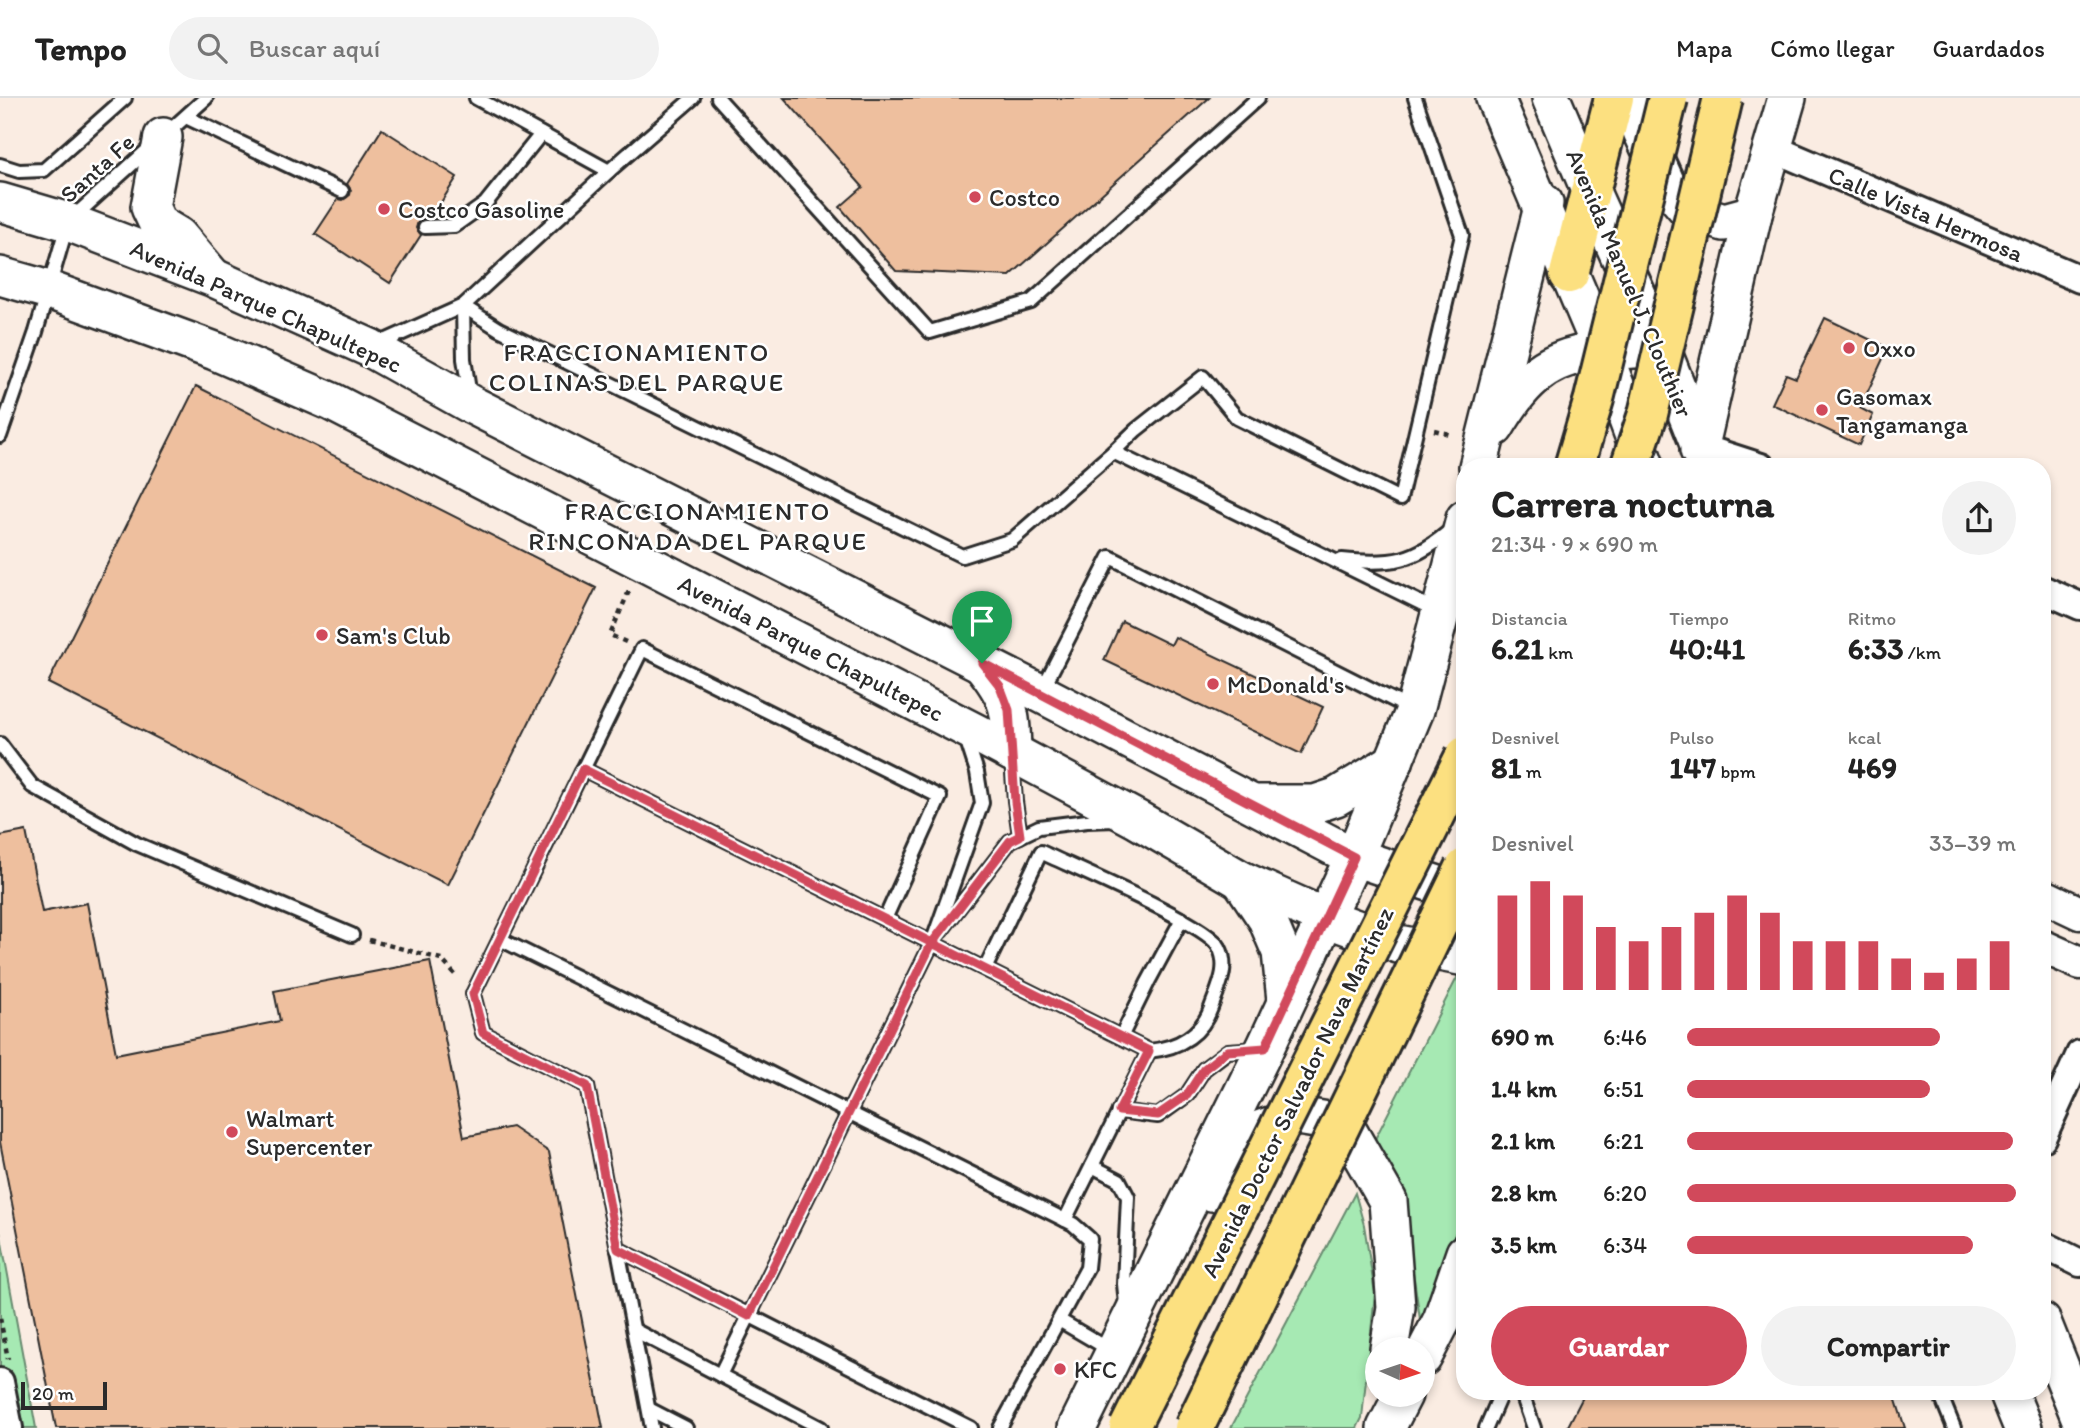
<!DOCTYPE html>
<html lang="es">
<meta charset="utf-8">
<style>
:root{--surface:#fff;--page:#f2f2f2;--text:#222;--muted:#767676;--line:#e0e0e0;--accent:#d1495b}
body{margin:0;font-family:Itim,sans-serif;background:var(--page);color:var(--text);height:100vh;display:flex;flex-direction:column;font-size:26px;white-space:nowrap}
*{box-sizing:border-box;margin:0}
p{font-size:23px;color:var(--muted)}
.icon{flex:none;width:38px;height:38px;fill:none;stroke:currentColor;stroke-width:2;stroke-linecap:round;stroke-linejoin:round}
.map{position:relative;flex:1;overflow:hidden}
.details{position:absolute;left:1456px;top:360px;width:595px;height:942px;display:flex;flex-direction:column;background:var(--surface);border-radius:28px;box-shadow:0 4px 10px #0003}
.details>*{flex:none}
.needle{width:46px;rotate:93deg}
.fabs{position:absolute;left:1365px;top:1239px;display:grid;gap:14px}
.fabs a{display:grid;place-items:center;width:70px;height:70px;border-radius:50%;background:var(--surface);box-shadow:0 4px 10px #0003;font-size:35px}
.scale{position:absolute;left:21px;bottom:18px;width:86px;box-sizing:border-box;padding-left:7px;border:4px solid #2b2b2b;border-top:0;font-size:19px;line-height:24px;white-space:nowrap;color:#2b2b2b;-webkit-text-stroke:5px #fff;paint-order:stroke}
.pin{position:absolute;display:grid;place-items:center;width:60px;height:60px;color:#fff;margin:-72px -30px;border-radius:50% 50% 50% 0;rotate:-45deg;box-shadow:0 0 7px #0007}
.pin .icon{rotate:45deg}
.round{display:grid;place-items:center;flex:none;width:74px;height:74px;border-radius:37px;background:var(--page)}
.summary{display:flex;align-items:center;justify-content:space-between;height:119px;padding:0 35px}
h1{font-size:38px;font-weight:800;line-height:52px}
.stats{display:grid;grid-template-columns:repeat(3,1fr);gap:10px;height:119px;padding:7px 35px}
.stats div{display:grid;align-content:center}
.stats b{font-size:30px;font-weight:800}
.stats small{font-size:19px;font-weight:400}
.stats p{font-size:19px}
.chart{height:196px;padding:14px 35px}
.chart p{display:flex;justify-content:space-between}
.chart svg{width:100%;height:126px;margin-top:7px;stroke:var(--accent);stroke-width:6}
.button{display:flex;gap:14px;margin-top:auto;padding:14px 35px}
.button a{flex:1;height:80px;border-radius:42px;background:var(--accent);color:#fff;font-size:28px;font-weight:800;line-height:80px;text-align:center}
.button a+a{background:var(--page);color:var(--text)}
ul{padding:0 35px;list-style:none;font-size:23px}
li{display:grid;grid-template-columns:112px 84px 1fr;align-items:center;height:52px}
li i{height:18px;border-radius:9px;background:var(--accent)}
header{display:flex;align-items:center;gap:42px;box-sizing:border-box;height:98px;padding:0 35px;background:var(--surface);border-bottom:2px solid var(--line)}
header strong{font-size:33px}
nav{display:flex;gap:38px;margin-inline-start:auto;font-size:24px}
.search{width:490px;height:63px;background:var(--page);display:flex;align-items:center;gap:18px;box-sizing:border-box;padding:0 24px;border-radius:38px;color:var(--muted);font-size:26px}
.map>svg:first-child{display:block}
.green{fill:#a6e9b3;stroke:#688a6f;stroke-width:2}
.building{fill:#eebf9e;stroke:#2b2b2b;stroke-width:2}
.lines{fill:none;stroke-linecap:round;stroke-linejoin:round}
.service-casing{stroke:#2b2b2b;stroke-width:18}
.minor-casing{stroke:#2b2b2b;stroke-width:32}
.tertiary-casing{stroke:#2b2b2b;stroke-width:37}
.secondary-casing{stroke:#2b2b2b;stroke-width:42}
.motorway-casing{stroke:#2b2b2b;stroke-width:44}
.path{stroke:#2b2b2b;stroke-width:4.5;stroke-dasharray:5 5;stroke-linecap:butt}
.service{stroke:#fff;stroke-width:12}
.minor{stroke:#fff;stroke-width:26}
.tertiary{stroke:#fff;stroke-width:32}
.secondary{stroke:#fff;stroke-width:37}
.motorway{stroke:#fce080;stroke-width:38}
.motorway-bridge-casing{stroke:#2b2b2b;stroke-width:44;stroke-linecap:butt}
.motorway-bridge{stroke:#fce080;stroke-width:38}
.route-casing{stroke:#fff;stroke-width:14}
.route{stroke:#d1495b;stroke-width:9}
.poi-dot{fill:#d1495b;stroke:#fff;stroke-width:2.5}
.labels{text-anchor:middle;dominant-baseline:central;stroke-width:5;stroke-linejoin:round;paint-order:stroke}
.street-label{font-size:24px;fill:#2b2b2b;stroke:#fff}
.poi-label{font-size:24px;fill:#2b2b2b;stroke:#fff;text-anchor:start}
.neighbourhood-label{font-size:26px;letter-spacing:2px;fill:#2b2b2b;stroke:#fff}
</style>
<header>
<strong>Tempo</strong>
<div class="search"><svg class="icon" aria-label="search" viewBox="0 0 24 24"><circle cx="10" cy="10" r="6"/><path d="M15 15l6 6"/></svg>Buscar aquí</div>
<nav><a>Mapa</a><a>Cómo llegar</a><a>Guardados</a></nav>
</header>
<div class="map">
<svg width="2080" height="1330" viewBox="0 0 2080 1330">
<rect width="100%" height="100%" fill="#faece2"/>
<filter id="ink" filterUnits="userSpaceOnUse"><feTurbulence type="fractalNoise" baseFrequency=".0143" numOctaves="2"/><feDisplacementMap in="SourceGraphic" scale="14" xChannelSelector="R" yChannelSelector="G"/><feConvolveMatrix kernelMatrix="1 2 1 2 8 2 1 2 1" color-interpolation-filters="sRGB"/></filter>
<g filter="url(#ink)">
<g class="green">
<path d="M1463 868 1465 1109 1421 1228 1404 1113 1374 1043Z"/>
<path d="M1355 1095 1364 1127 1375 1195 1362 1320 1357 1330H1231Z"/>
<path d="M0 1134 36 1330H0Z"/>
</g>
<g class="building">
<path d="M784 0H1209L1010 178 896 173 840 109 863 89Z"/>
<path d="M382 31 457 79 431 120 421 121 418 124 416 130 421 137 390 185 315 136 338 101 343 102 350 97 351 92 347 86Z"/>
<path d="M1825 220 1888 250 1860 310 1873 317 1859 347 1772 306 1786 276 1796 280Z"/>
<path d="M196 288 596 490 448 787 48 585Z"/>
<path d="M1122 523 1171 547 1175 539 1323 609 1301 656 1104 562Z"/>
<path d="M26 733 42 814 87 805 116 956 280 923 274 893 430 863 464 1039 512 1029 549 1054 603 1330H56L0 1044V738Z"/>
<path d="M1586 1293H1893L1905 1330H1567Z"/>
</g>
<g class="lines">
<g class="service-casing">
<g id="service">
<path d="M476 0 609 73"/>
<path d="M718 0 930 234 1031 204 1258 0"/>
<path d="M186 19 342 93"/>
<path d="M165 37 206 0"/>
<path d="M0 67 19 73 44 72 125 0"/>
<path d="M425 129 454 128 485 106 541 36"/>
<path d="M463 208 499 231 962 458 1012 442 1113 354 1437 513"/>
<path d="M463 208 464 261 470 298"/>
<path d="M376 247 463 208 609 73 693 0"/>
<path d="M0 338 36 234 68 124 151 49"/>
<path d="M1113 354 1136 332 1203 279 1237 320 1400 401 1462 137 1415 0"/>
<path d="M1342 462C1392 467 1415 464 1453 430"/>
<path d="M1042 592 1110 459 1411 611"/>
<path d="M0 646 32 688 137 746 352 837"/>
<path d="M1012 662 1015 703 1020 738"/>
<path d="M583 671 1149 953C1177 950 1201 938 1211 910 1218 890 1230 870 1219 849 1208 826 1072 769 1041 754L985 871"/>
<path d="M941 833 1010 743 1039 729 1087 723 1116 722"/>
<path d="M500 841 1073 1126 1090 1141 1087 1170 1000 1330"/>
<path d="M1121 939 1148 884 1182 821"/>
<path d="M1119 1013 1158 1018 1187 997 1204 971 1228 953 1258 951"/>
<path d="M1092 1068 1119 1082 1128 1099 1124 1186 1126 1206"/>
<path d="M1065 1122 1149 953"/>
<path d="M618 1151 971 1330"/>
<path d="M1059 1222 1112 1253"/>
<path d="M634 1232 821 1330"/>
<path d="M720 1277 932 845 982 705 977 674 965 637"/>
<path d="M1521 1293 1534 1330"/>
<path d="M1939 1293 1954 1330"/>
<path d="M649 1311 686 1330"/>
<path d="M652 1330 587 988 483 935 473 896 642 551 940 699 885 821"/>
<path d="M1486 1330 1502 1293"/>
</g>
</g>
<g class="minor-casing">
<g id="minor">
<path d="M1772 50 2080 181"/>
<path d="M1699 349 1761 369"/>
<path d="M2042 491 2080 508"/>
<path d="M2042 1040 2080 956"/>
<path d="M2042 1146 2080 1165"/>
<path d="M0 1284 9 1330"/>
</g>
</g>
<g class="tertiary-casing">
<g id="tertiary">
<path d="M2042 797 2080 815"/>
<path d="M2042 848 2080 865"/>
</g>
</g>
<g class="secondary-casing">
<g id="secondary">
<path d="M1495 0 1602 252 1644 365"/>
<path d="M1551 0 1590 92 1661 250 1708 369"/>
<path d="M1637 0 1642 33 1666 86 1689 113 1724 124 1753 116"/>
<path d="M163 39 150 109 158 126 178 138 211 177"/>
<path d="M0 104 68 124 214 180 370 250 472 307 1040 595 1354 759 1465 796"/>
<path d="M0 178 49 192 215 253 332 304 978 636 1138 722 1241 782 1326 820 1398 846 1465 859"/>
<path d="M1495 329C1506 311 1518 292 1535 278 1568 249 1620 252 1661 250"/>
<path d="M1699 352 1753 116 1787 0"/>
<path d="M1478 369 1544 105"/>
<path d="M982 566C1009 599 1011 612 1012 654"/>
<path d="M1259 706H1315L1336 699 1394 664"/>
<path d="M1241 782 1267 821 1281 854 1286 902"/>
<path d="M1212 1094 1259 1032 1298 1018 1328 1023 1349 1035 1388 1103 1396 1209 1389 1251"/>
<path d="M2042 1224 2080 1319"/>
<path d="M1423 1259 1442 1222 1465 1155"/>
<path d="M2008 1293 2023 1330"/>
<path d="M1077 1330 1265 950 1354 759 1415 612 1465 421"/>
<path d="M1386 1330 1403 1297"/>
</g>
</g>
<g class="motorway-casing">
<path id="motorway" d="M1569 176 1614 0"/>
</g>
<g class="path">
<path d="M1434 332 1453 337"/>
<path d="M626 544 610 537 629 493"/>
<path d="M369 842 441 861 458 880"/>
<path d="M0 1220 8 1261"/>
</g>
<use href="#service" class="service"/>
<use href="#minor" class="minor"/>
<use href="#tertiary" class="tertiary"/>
<use href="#secondary" class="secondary"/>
<use href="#motorway" class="motorway"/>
<g class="motorway-bridge-casing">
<g id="motorway-bridge">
<path d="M1574 369 1594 301 1668 0"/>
<path d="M1630 369 1648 316 1723 0"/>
<path d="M1129 1330 1465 658"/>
<path d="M1194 1330 1465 770"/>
</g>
</g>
<use href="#motorway-bridge" class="motorway-bridge"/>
</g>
</g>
<g class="lines" filter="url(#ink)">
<g class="route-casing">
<path id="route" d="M982 565 1000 588 1009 612 1015 704 1020 738 1010 743 932 845 749 1218 618 1151 587 988 483 935 473 896 583 671 1149 953 1119 1013 1158 1017 1187 997 1204 971 1227 953 1265 950 1354 759 982 565"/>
</g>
<use href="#route" class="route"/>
</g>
<g class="poi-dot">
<circle cx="975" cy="99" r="7"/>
<circle cx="384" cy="111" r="7"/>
<circle cx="1849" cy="250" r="7"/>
<circle cx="1822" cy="312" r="7"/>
<circle cx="322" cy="537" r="7"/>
<circle cx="1213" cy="586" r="7"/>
<circle cx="232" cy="1034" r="7"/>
<circle cx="1060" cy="1271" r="7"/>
</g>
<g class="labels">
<g class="street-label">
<text transform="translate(97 70) rotate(-42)">Santa Fe</text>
<text transform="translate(1926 116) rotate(23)">Calle Vista Hermosa</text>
<text transform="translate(1630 185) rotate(67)">Avenida Manuel J. Clouthier</text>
<text transform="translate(266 208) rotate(24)">Avenida Parque Chapultepec</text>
<text transform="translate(811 550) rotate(27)">Avenida Parque Chapultepec</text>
<text transform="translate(1297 994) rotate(-64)">Avenida Doctor Salvador Nava Martínez</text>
</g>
<g class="poi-label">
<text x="989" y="99">Costco</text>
<text x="398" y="111">Costco Gasoline</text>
<text x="1863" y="250">Oxxo</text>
<text x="1836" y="298">Gasomax<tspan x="1836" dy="28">Tangamanga</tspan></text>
<text x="336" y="537">Sam's Club</text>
<text x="1227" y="586">McDonald's</text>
<text x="246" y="1020">Walmart<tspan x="246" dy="28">Supercenter</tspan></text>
<text x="1074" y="1271">KFC</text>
</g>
<g class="neighbourhood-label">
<text x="637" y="254">FRACCIONAMIENTO<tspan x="637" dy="30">COLINAS DEL PARQUE</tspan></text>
<text x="698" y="413">FRACCIONAMIENTO<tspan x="698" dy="30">RINCONADA DEL PARQUE</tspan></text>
</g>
</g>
</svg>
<div class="fabs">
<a><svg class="needle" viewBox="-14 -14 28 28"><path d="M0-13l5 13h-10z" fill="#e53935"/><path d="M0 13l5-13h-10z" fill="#767676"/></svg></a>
</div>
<div class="scale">20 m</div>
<div class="pin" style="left:982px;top:565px;background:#1e9e55"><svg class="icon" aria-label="arrive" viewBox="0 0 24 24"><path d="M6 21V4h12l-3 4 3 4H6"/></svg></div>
<section class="details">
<div class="summary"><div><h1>Carrera nocturna</h1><p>21:34 · 9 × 690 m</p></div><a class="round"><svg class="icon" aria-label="share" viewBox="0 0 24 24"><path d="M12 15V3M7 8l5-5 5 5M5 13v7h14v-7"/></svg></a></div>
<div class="stats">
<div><p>Distancia</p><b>6.21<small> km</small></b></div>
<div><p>Tiempo</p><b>40:41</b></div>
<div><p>Ritmo</p><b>6:33<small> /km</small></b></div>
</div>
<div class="stats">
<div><p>Desnivel</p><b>81<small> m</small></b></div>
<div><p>Pulso</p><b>147<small> bpm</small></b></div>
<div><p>kcal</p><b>469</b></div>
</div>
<div class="chart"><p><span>Desnivel</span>33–39 m</p>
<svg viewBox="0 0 160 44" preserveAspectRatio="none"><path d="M5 44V11M15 44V6M25 44V11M35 44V22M45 44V27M55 44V22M65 44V17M75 44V11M85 44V17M95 44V27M105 44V27M115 44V27M125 44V33M135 44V38M145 44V33M155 44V27"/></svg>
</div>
<ul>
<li><b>690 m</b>6:46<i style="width:77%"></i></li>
<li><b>1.4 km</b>6:51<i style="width:74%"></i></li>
<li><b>2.1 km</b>6:21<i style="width:99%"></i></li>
<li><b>2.8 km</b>6:20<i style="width:100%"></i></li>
<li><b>3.5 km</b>6:34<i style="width:87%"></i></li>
</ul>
<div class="button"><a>Guardar</a><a>Compartir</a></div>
</section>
</div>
